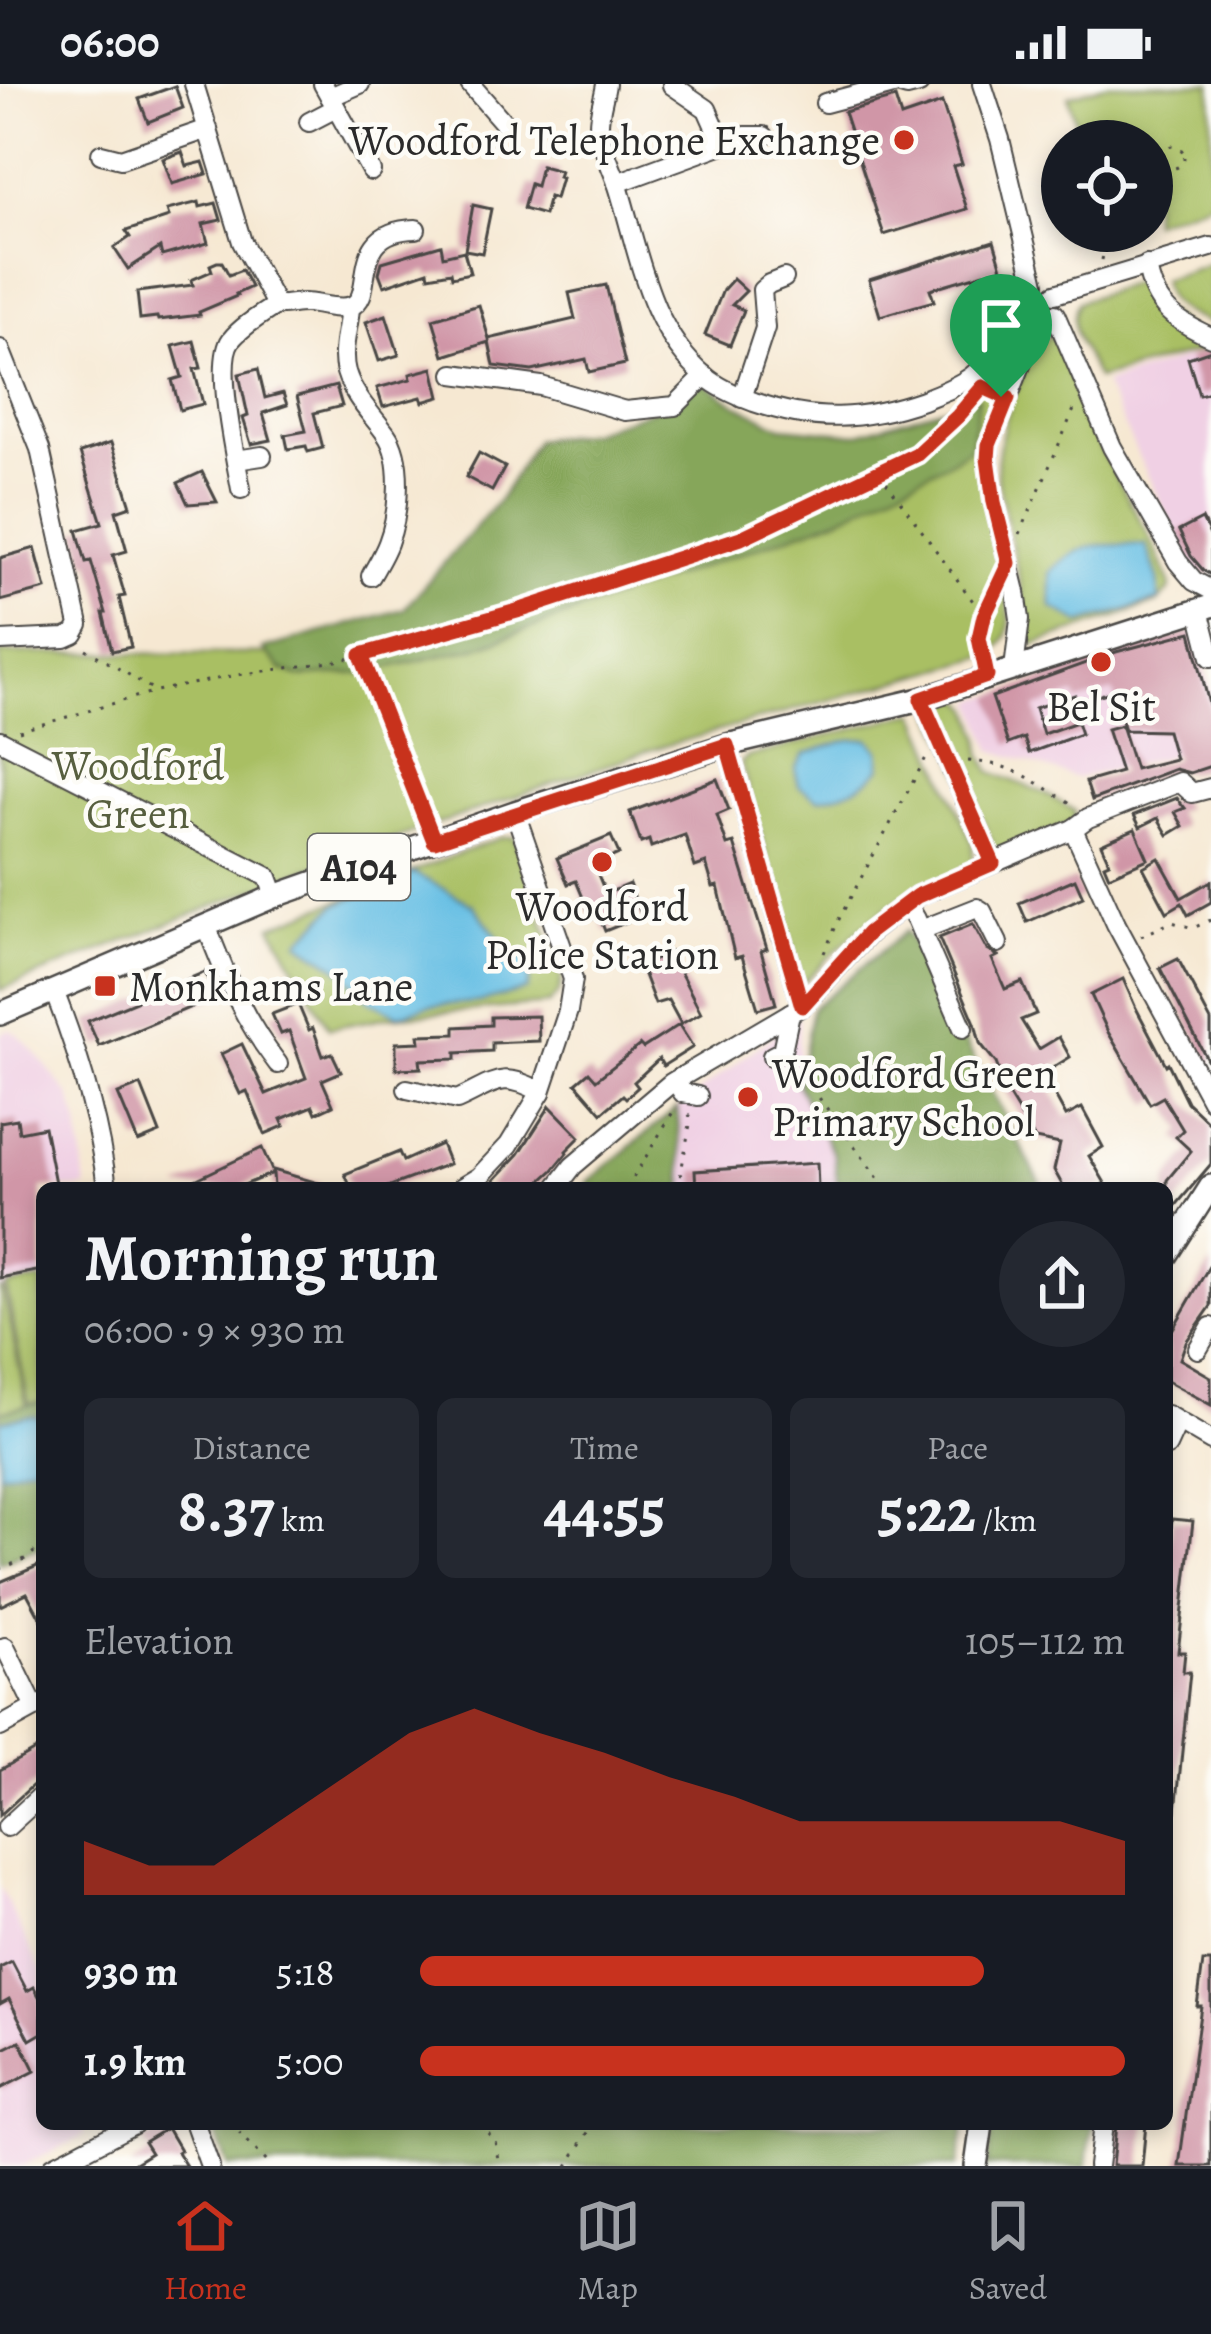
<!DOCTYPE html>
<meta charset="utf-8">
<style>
:root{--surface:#171b24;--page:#242831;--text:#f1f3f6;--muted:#9ea1a6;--line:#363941;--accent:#c8321e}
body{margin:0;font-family:Alegreya,serif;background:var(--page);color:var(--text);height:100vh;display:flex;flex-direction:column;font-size:45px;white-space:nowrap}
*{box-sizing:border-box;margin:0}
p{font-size:39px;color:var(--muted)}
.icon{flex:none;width:66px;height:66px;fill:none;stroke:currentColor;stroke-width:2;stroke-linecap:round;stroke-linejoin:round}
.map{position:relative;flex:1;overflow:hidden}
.side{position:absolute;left:36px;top:1098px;width:1137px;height:948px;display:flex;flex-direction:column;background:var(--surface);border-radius:18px;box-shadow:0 6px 18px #0003}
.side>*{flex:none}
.fabs{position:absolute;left:1041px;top:36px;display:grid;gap:24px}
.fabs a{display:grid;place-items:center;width:132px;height:132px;border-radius:50%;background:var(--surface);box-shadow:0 6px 18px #0003;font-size:60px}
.pin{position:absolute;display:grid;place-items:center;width:102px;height:102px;color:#fff;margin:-123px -51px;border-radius:50% 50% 50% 0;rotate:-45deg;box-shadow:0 0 12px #0007}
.pin .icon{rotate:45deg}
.round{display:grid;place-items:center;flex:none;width:126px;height:126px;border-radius:63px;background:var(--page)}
.summary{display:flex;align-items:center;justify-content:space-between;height:204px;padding:0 48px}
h1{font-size:66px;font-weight:700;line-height:90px}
.metrics{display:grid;grid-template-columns:repeat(3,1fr);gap:18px;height:204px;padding:12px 48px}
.metrics div{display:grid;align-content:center;border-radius:18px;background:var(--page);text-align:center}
.metrics b{font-size:60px;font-weight:700}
.metrics small{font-size:33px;font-weight:400}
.metrics p{font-size:33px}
.chart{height:336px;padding:24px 48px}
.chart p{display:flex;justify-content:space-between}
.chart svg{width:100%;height:216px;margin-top:12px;fill:var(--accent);opacity:.7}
ul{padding:0 48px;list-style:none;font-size:39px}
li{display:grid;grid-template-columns:192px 144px 1fr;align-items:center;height:90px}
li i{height:30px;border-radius:15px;background:var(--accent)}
.status{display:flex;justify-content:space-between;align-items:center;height:84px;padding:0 60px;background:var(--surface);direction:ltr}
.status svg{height:33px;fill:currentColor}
.tabs{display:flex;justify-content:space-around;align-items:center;height:168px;border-top:3px solid var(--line);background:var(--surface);font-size:33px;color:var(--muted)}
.tabs a{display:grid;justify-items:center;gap:6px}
.tabs .on{color:var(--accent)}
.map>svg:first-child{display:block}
.built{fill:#f0d0e4}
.green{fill:#a9bf64;stroke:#6a7548;stroke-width:3}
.forest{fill:#86a65a;stroke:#586842;stroke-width:3}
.water{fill:#67bfe4;stroke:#497588;stroke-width:3}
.building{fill:#d096a7}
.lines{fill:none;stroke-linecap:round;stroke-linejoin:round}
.minor-casing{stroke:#494744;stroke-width:22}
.major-casing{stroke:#494744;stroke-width:26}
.path{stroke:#494744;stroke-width:3;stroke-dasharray:3 9;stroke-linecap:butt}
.minor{stroke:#fff;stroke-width:18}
.major{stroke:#fff;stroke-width:21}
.route-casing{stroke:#fff;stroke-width:24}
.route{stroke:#c8321e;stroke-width:15}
.poi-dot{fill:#c8321e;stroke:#fdfcf7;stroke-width:4.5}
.labels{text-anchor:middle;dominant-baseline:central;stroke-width:9;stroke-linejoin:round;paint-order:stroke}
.shield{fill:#fdfcf7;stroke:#6a6a68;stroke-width:3}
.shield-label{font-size:39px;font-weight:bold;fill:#2b2b2b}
.poi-label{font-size:42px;fill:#2b2b2b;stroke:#fdfcf7}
.park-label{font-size:42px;fill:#575f3f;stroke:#fdfcf7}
</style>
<div class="status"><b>06:00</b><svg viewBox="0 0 49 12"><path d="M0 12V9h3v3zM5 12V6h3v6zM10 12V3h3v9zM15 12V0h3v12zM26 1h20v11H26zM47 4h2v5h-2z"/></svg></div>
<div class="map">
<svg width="1211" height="2082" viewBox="0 0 1211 2082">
<rect width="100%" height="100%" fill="#fdfcf7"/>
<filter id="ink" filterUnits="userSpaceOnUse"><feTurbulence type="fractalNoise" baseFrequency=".00833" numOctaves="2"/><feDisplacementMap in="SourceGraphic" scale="24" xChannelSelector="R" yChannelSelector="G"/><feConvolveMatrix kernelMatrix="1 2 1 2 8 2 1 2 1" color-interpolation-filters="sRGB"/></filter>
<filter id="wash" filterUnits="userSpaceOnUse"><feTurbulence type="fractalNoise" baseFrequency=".004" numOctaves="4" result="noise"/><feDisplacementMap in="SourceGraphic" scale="48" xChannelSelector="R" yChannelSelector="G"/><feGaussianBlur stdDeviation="2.7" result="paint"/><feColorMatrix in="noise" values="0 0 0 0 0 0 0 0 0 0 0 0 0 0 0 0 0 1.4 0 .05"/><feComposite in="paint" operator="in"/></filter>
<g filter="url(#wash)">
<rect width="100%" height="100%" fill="#f6e8d2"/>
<g class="built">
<path d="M1211 266V492L1193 486 1104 300Z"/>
<path d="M1195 547 1211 607V683L1201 686 1194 666 1077 694 992 666 974 617Z"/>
<path d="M799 932 798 1002 834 1071 838 1104H684L677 1024Z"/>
<path d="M9 946 17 950 34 967 70 1012 79 1040 86 1104H42V1333L0 1338V950Z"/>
<path d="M0 1803 42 1888V1958L39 1960 42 1966V2040H79L85 2051 22 2082H0Z"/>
</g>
<g class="green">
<path d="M1108 0H1211V118L1152 137V57H1081L1068 12Z"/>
<path d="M1211 179V240C1187 230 1166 225 1162 196Z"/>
<path d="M1141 196 1157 222 1211 260V264L1097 295C1087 272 1064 242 1078 218Z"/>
<path d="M1036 253H1056L1077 312 1103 370 1151 455 1171 501 1169 507 1157 519 1033 561 997 392C996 345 1021 297 1036 253Z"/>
<path d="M999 276 1008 283 980 367 1010 535C1008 559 1001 565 980 574L650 666 296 789 0 906V569L313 570 953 330 950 320 978 301Z"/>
<path d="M962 614 971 624 981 653V670L991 688 1044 709 1075 727 1073 738 1007 766 995 765 932 625Z"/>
<path d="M916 628 973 760V778C949 796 921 802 896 818 861 840 832 871 802 900L741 679 747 673Z"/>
<path d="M502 753H514L562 893 559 909 549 920 388 933 329 944 272 842Z"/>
<path d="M42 1195V1318L29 1320 6 1202Z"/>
<path d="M0 1205H3L27 1323 0 1328Z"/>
</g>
<g class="forest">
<path d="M703 298 736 320 782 343 856 350 979 313 971 363 954 375 839 434 475 564 363 589 300 593 282 586 263 565 404 525 500 415 536 356 591 348 653 326Z"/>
<path d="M906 847 1043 1104H838L834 1071 798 1002 812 924Z"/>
<path d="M677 1024 684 1104H584L589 1097Z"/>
<path d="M42 1318V1462L0 1479V1328Z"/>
<path d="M212 2040H965L958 2082H228Z"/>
<path d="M993 2040H1092L1087 2082H987Z"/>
</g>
<g class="water">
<path d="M1146 461 1158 495 1159 516 1081 539 1052 523 1050 488C1083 455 1102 462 1146 461Z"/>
<path d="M869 655 879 666 881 683C865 703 843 710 818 715L799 702 795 685 804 670 848 656Z"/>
<path d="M414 789 473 821 508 867 533 880 527 906 479 918 427 922 399 931 370 917 340 885 299 858 336 821Z"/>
<path d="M30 1332 39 1333 42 1339V1378L0 1390V1337Z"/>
</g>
<g id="blocks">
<g class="building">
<path d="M175 2 183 24 148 38 139 15Z"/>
<path d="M895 14 901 33 942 19 962 80 953 82 967 125 884 151 844 28Z"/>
<path d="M182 68 187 82 203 78 207 90 172 100 163 75Z"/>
<path d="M541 82 560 87 558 93 561 94 555 115 549 113 544 131 523 125 530 100 536 102Z"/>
<path d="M199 118 200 123 216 119 221 136 203 140 208 159 162 172 160 164 128 185 114 164 130 153 126 147 169 133 167 126Z"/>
<path d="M473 121 491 125 482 169 465 166Z"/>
<path d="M994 157 1002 184 930 205 934 217 880 232 869 196Z"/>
<path d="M441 161 443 172 464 167 470 189 452 193 451 188 429 192 428 187 384 202 379 189 382 178Z"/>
<path d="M217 178H222L229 191 242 186 251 203 236 210 237 212 199 228 200 231 158 236 157 233 140 235 137 208 193 201 191 196 212 187 210 181Z"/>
<path d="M733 195 746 207 732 221 744 226 730 261 705 251 723 206Z"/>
<path d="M606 201 625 280 589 288 586 275 532 287 494 282 489 258 444 272 433 235 479 221 489 255 575 235 569 209Z"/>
<path d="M386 231 399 271 379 277 366 238Z"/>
<path d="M194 257 201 284 194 285 203 320 180 326 172 296 182 293 173 262Z"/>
<path d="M1211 266V308L1199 311 1188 274Z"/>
<path d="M433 284 440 313 423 318 421 313 383 323 377 304 411 295 410 290Z"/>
<path d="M258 285 265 314 283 309 287 321 263 329 271 356 251 360 243 334 248 332 239 290Z"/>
<path d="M336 302 342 322 314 329 323 364 308 368 306 362 288 365 285 351 306 347 297 312Z"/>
<path d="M111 359 131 422 116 427 127 467 113 471 125 512 119 513 131 563 112 567 103 529H106L91 477 86 478 77 446 102 439 80 369Z"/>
<path d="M479 369 505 383 492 407 466 393Z"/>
<path d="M202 388 217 418 188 420 178 399Z"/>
<path d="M1202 435 1211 453V491L1203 486 1191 472 1179 447Z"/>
<path d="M35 464 46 505 0 517V474Z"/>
<path d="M1191 548 1211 628V682L1190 689 1175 685 1092 716 1086 698 1121 688 1107 645 1121 641 1135 685 1175 675 1167 647 1125 646 1113 607 1077 618 1075 611 1035 624 1043 650 1077 638 1081 650 1029 669 1024 654 1008 660 992 613 1116 568Z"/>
<path d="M717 695 729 726 717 731 727 761 734 759 767 865 761 867 776 920 758 925 742 872 735 874 718 802 713 803 706 779 695 783 685 751 651 763 649 756 641 759 630 728Z"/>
<path d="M1177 714 1185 724 1175 728 1183 742 1168 751 1158 734 1140 743 1134 731Z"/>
<path d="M1135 745 1148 775 1109 792 1104 780 1109 778 1101 760Z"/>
<path d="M611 752 619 770 594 781 606 810 629 800 642 832 605 847 599 832 592 835 576 797 568 800 557 774Z"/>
<path d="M1159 774 1181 814 1211 797V818L1188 831 1182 819 1167 828 1143 783Z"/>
<path d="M1075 795 1083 813 1027 838 1019 819Z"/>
<path d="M973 840 987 866 998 872 992 875 1005 905 1022 898 1036 930 1021 936 1039 965 1059 953 1070 973 1043 990 1066 1032 1082 1024 1103 1063 1089 1072 1105 1099 1097 1104H1064L1054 1086 1060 1060 1035 1055 1007 1009 996 979 980 959 975 939 939 854Z"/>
<path d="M670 868 701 929 681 940 668 916 655 920 641 883Z"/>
<path d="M1178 875 1211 937V983L1160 884Z"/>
<path d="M205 888 215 913 99 962 88 937Z"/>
<path d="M1123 895 1136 924 1166 981 1168 979 1187 1018 1211 1041V1080L1167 1132V1096L1191 1067 1176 1053 1183 1046 1163 1013 1150 1020 1108 948 1091 911Z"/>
<path d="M298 920 309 946 313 944 323 972 332 969 341 988 322 996 333 1021 316 1029 313 1022 296 1029 281 1035 284 1042 265 1050 247 1007 240 1010 221 970 242 960 266 1010 306 994 289 947 281 950 272 930Z"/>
<path d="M538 932 539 957 492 959V967L456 969V975L420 976 421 984 396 985V959L420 958 419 951 455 950V943L491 941V933Z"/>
<path d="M679 941 693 963 663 982 659 975 634 998 638 1003 626 1014 623 1011 602 1029 576 999 589 988 596 996 640 961 643 964Z"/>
<path d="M141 1001 160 1049 138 1058 118 1010Z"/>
<path d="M550 1022 580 1053 566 1067 567 1069 553 1086 533 1104H487L519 1070Z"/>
<path d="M17 1035 19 1048 44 1043 56 1104H42V1186L0 1194V1038Z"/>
<path d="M441 1060 449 1080 385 1104H351L345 1090 399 1068 403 1077Z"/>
<path d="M262 1064 273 1089V1086L322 1100 321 1104H274L273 1089 237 1104H178Z"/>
<path d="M817 1079 818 1104H696L695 1087Z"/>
<path d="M1211 1179V1222L1186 1258 1180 1275 1211 1293V1321L1167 1297V1255Z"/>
<path d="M1172 1435 1193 1437 1178 1568H1185L1183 1588H1190L1176 1727 1167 1726V1484Z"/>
<path d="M42 1480V1537L27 1509 0 1522V1498Z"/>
<path d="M42 1662V1698L33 1701 0 1731V1686Z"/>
<path d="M12 1878 27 1907 34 1903 42 1918V1949L30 1956 9 1915 0 1920V1884Z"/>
<path d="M1203 1878H1211V2082H1179L1201 1922H1197Z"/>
<path d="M20 1957 35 1987 0 2005V1967Z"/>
<path d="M1116 2040H1146L1142 2082H1112Z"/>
<path d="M167 2044 180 2066 177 2068 186 2082H130L151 2069 144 2058Z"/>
</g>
</g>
</g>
<g filter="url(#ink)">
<use href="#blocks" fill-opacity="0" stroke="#494744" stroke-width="3"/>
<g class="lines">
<g class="minor-casing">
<g id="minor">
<path d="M194 0 242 158 276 221C286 222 294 219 304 219 317 219 339 227 351 222 378 213 345 146 416 145"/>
<path d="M323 0 371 87"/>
<path d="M470 0 504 39"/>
<path d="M606 0C604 15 598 29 599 45 602 66 613 85 619 105 639 170 650 247 706 293 719 304 738 312 754 318 815 339 862 337 923 316 940 309 957 303 972 292 993 275 1006 248 1021 226"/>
<path d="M982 0 1000 55 1035 200"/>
<path d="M672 1 707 25 722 59"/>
<path d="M330 13 360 0"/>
<path d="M825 19 897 0 907 3 919 0"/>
<path d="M309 38 336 24"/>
<path d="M101 70 121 75 208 45"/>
<path d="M617 99 745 52H764"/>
<path d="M1147 181C1153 222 1175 237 1211 253"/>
<path d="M1055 210 1211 163"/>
<path d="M350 223C349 244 340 266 346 288 354 314 371 329 386 350 404 375 399 430 388 459 384 470 377 481 371 492"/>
<path d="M1055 230 1112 363 1178 478 1194 497 1211 506"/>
<path d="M0 265 40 365 79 541 74 550 65 554 0 557"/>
<path d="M454 290 541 302 625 327 675 322 705 292"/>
<path d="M742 314 765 244 762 206 769 200 784 194"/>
<path d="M236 376 262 372"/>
<path d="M241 405C236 376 214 279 231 256 242 242 261 231 276 221"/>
<path d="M1199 526 1211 573"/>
<path d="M1014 585 1020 535 1016 508 994 418 988 375 989 361 1022 279 1033 237"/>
<path d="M921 615 993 779"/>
<path d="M0 656 268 793 275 812"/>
<path d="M727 661 802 922"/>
<path d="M1073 745 1116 840 1211 1016"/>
<path d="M907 820 916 835 963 944"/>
<path d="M206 841C226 893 243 935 278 980"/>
<path d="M921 846 977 824 982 827 998 859"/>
<path d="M54 907C79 971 99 1036 107 1104"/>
<path d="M772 972 782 967 790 929"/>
<path d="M675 997 683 1009 698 1012"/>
<path d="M407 1005 457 1016C494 1000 500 985 541 1008"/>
<path d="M461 1104 479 1093 509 1061 541 1008 568 927 573 895 515 728"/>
<path d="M556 1104 573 1082 671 999 802 922 869 849 917 812 1073 745 1088 734 1180 698 1192 709 1211 704"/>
<path d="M1198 1265 1211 1243"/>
<path d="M1167 1331 1211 1357"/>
<path d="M1167 1362 1178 1338"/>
<path d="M5 1563 35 1624"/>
<path d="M0 1643 42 1620"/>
<path d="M7 1743 42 1711"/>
<path d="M195 2040 210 2082"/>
<path d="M53 2082 134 2040"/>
<path d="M1098 2082 1103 2040"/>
</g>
</g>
<g class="major-casing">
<g id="major">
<path d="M0 930 275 812 515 728 727 661 921 615 1211 522"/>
<path d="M1167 1171 1211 1102"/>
<path d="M976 2082 982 2040"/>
</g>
</g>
<g class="path">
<circle cx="1173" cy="73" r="11"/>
<path d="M1152 100 1165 82"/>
<path d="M1102 176 1108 147"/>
<path d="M879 388 983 531"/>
<path d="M1020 450 1076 321"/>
<path d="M86 565 154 606"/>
<path d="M983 573C977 546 986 527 998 503"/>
<path d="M362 574 426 738"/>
<path d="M19 647 156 607 237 591 344 576 524 525 741 454 917 370 959 332 977 310"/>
<path d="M968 677C1017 680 1034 698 1074 721"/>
<path d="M1141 852 1172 838 1193 844 1211 836"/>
<path d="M824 869 840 833 928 670"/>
<path d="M798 985 885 1104"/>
<path d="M627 1104 676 1023"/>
<path d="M678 1104 691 1035 687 1026"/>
<path d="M0 1485 25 1475 42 1462"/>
<path d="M231 2040 271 2082"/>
<path d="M480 2040 495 2057 499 2082"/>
<path d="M568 2082 593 2040"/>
</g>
<use href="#minor" class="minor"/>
<use href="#major" class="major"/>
</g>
</g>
<g class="lines" filter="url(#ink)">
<g class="route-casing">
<path id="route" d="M983 303 1008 314 989 361 988 375 994 418 1009 479 984 532 979 554 987 592 921 615 993 779 917 812 868 849 802 922 727 661 434 757 361 571 524 525 741 454 917 370 958 332Z"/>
</g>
<use href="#route" class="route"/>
</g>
<g class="poi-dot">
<circle cx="904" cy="56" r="12"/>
<circle cx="1101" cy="578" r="12"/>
<circle cx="602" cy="778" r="12"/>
<rect x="93" y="890" width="24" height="24" rx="6"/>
<circle cx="748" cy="1013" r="12"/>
</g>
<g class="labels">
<rect class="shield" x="308" y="750" width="102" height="66" rx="9"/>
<g class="shield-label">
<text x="359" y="783">A104</text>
</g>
<g class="poi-label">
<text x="880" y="56" text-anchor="end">Woodford Telephone Exchange</text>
<text x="1101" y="622">Bel Sit</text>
<text x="602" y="822">Woodford<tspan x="602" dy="48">Police Station</tspan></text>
<text x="129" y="902" text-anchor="start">Monkhams Lane</text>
<text x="772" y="989" text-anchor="start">Woodford Green<tspan x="772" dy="48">Primary School</tspan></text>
</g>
<g class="park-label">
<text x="138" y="681">Woodford<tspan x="138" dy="48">Green</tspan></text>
</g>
</g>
</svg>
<div class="fabs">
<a><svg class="icon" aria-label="locate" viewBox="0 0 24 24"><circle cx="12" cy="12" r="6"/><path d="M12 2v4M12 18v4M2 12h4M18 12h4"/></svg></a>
</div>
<div class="pin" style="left:1001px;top:313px;background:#1e9e55"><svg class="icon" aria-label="arrive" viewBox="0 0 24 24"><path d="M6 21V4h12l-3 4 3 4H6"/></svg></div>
<section class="side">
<div class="summary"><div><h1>Morning run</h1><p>06:00 · 9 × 930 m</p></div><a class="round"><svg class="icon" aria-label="share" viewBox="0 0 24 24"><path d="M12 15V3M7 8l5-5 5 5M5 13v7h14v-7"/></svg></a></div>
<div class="metrics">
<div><p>Distance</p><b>8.37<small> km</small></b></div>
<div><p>Time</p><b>44:55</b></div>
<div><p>Pace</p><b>5:22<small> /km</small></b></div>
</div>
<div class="chart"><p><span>Elevation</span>105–112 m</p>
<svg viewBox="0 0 160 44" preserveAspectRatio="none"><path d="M0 44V33L10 38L20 38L30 29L40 20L50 11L60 6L70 11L80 15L90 20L100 24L110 29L120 29L130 29L140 29L150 29L160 33V44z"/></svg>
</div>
<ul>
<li><b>930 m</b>5:18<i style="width:80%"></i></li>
<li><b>1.9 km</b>5:00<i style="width:100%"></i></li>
</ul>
</section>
</div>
<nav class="tabs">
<a class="on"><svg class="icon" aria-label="home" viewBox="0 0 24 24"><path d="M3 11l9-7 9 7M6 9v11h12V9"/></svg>Home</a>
<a><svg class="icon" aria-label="map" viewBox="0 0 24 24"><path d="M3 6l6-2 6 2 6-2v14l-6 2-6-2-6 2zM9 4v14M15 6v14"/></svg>Map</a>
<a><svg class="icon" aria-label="saved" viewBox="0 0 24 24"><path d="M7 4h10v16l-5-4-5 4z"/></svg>Saved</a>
</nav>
